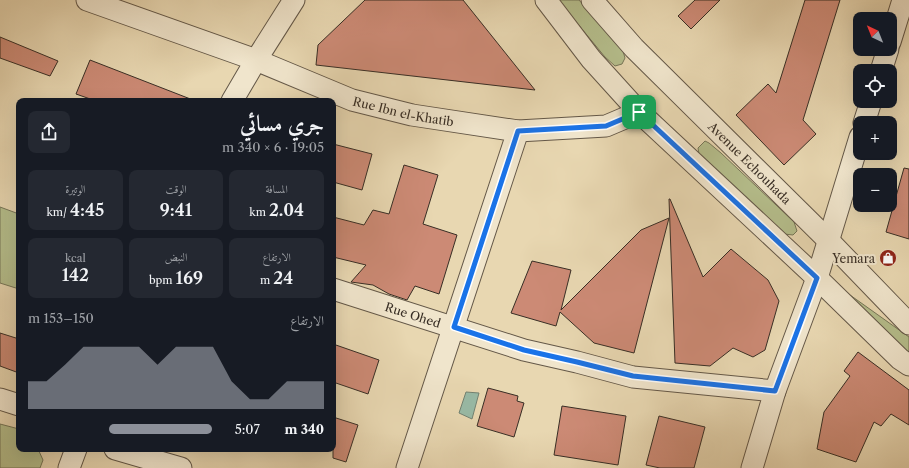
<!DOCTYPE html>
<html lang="ar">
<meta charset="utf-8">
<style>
:root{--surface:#171b24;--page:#242831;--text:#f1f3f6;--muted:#9ea1a6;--accent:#8c9099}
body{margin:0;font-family:"Libre Caslon Text",Amiri,serif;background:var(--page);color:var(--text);direction:rtl;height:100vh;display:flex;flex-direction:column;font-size:15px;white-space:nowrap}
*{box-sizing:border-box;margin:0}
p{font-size:13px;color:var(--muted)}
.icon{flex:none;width:22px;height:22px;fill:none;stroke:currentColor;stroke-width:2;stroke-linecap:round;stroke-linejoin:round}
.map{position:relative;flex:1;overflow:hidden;direction:ltr}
.details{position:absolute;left:16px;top:98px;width:320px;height:354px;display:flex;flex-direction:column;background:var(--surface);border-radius:8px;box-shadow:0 4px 16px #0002;direction:rtl}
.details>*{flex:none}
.needle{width:26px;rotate:317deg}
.fabs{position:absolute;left:853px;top:12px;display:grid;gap:8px}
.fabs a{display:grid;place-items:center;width:44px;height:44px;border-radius:8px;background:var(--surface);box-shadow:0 4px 16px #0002;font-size:20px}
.pin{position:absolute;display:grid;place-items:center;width:34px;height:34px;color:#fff;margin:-17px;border-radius:8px;box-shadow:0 2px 6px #0006}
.round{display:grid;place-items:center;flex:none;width:42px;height:42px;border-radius:8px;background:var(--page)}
.headline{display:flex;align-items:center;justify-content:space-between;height:68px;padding:0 12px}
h1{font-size:22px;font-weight:600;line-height:30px}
.figures{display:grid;grid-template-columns:repeat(3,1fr);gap:6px;height:68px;padding:4px 12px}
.figures div{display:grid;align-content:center;border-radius:8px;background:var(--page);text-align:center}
.figures b{font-size:17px;font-weight:600}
.figures small{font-size:11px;font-weight:400}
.figures p{font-size:11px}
.chart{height:112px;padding:8px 12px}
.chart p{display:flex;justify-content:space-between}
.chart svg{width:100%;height:72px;margin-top:4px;fill:var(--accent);opacity:.7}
ul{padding:0 12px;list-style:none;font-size:13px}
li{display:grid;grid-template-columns:64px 48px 1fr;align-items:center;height:30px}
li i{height:10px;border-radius:5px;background:var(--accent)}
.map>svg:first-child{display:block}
.green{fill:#b5be8c;stroke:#767658}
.water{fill:#98baa6;stroke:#728272}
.building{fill:#cc8a75;stroke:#382e25}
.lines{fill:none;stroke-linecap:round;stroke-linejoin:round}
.minor-casing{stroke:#645848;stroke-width:23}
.minor{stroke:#f0e5cc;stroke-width:21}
.route-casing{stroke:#fff;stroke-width:8}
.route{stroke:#1a73e8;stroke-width:5}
.labels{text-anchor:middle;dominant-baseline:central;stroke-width:4;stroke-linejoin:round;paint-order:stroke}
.street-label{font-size:12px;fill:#382e25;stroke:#f0e5cc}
.poi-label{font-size:12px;fill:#382e25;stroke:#f0e5cc;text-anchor:end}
</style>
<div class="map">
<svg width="909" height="468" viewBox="0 0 909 468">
<rect width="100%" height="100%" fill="#e8d7b1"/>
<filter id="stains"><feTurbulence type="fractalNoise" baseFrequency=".005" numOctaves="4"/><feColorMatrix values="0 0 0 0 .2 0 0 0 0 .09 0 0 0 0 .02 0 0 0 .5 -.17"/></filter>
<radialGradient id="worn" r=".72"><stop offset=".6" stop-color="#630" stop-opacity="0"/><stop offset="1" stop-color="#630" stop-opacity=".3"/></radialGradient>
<g class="green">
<path d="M558 0H579L623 51 625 58 622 64 615 66 605 57Z"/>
<path d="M705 141 709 143 721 153 794 222 797 231 793 235 784 234 699 154 698 148Z"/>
<path d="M0 207 19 214V289L0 283Z"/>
<path d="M850 295 909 337V359L844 296Z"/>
<path d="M0 424 19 429V449H38L43 460 40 468H0Z"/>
</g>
<path class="water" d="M466 392 479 393 472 419 459 413Z"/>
<g class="building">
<path d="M365 0H463L535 90 316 65 318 45Z"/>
<path d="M695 0H720L691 29 678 16Z"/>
<path d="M805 0H840L803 120 816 134 784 165 736 115 768 84 776 93Z"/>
<path d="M0 37 58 61 50 76 0 58Z"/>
<path d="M90 60 193 100V101H96L76 94Z"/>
<path d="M333 144 372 154 362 190 333 182Z"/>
<path d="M404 165 438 175 423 224 457 235 439 294 415 286 407 300 389 294 373 285 351 282 366 265 333 257V217L364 225 373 210 389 214Z"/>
<path d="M904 168 909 169V239L886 232Z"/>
<path d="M669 199H670L703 277 731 249 768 280 779 301 765 350 753 357 733 348 710 366 675 363Z"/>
<path d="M669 218 634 353 594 343 560 312 556 326 511 313 532 261 571 270 561 310 641 230Z"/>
<path d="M0 333 19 339V373L0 366Z"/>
<path d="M333 344 379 360 368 394 333 382Z"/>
<path d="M858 352 909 390V425L891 414 881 426 874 422 856 462 817 449 824 412 850 376 844 371Z"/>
<path d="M488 388 518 396 517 401 524 403 514 437 477 426Z"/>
<path d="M562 406 626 416 618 465 554 455Z"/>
<path d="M659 416 705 427 694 468H660L646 465Z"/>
<path d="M333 417 358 425 346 462 333 458Z"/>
</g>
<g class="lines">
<g class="minor-casing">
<g id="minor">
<path id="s1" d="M87 0 256 60 352 100 412 115 518 131 606 126 639 112"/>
<path d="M546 0 591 59 639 112 817 278 900 359 909 365"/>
<path id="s2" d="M592 0 634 48 828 240 909 324"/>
<path d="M890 42 903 0"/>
<path d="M881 71 888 49"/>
<path d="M232 101 256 60 294 0"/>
<path d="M864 123 871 101"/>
<path id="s3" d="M333 289 524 350 577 362 633 377 775 391"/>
<path d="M0 399 19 405"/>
<path d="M115 449 181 468"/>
<path d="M69 468 76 449"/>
<path d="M407 468 518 131"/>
<path d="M752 468 775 391 817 278 860 137"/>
</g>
</g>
<use href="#minor" class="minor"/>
</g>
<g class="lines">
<g class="route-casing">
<path id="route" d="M639 112 817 278 775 391 633 376 577 362 524 350 454 327 518 131 606 126Z"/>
</g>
<use href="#route" class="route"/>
</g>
<defs>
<g id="shop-disc" transform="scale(0.9)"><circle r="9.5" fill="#8f2418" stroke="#f0e5cc"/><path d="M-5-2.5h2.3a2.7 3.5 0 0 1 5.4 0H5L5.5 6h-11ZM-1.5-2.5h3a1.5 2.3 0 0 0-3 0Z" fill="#fff"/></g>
</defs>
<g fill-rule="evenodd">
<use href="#shop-disc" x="888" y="258"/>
</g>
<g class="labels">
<g class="street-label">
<text stroke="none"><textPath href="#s1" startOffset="336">Rue Ibn el-Khatib</textPath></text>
<text stroke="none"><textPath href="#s2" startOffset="227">Avenue Echouhada</textPath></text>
<text stroke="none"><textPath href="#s3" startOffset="84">Rue Ohed</textPath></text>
</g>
<g class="poi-label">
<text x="875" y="258">Yemara</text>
</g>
</g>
<rect width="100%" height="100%" filter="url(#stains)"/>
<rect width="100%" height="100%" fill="url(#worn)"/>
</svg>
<div class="fabs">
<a><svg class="needle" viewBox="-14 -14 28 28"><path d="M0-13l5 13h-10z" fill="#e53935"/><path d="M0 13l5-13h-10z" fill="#9ea1a6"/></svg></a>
<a><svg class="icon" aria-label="locate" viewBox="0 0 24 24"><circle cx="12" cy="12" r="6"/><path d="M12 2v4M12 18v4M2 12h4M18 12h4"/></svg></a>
<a>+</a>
<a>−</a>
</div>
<div class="pin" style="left:639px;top:112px;background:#1e9e55"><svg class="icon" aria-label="arrive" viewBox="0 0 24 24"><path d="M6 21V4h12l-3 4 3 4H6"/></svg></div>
<section class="details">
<div class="headline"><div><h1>جري مسائي</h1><p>19:05 · 6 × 340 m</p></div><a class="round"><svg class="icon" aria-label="share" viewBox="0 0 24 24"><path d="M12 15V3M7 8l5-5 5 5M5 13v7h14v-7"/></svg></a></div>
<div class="figures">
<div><p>المسافة</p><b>2.04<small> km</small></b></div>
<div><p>الوقت</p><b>9:41</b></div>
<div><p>الوتيرة</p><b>4:45<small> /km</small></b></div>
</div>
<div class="figures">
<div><p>الارتفاع</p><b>24<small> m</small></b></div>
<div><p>النبض</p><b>169<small> bpm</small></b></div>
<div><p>kcal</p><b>142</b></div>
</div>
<div class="chart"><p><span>الارتفاع</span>150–153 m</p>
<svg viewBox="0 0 160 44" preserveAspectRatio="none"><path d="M0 44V27L10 27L20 17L30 6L40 6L50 6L60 6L70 17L80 6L90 6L100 6L110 27L120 38L130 38L140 27L150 27L160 27V44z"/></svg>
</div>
<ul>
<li><b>340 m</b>5:07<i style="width:56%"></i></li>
</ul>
</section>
</div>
